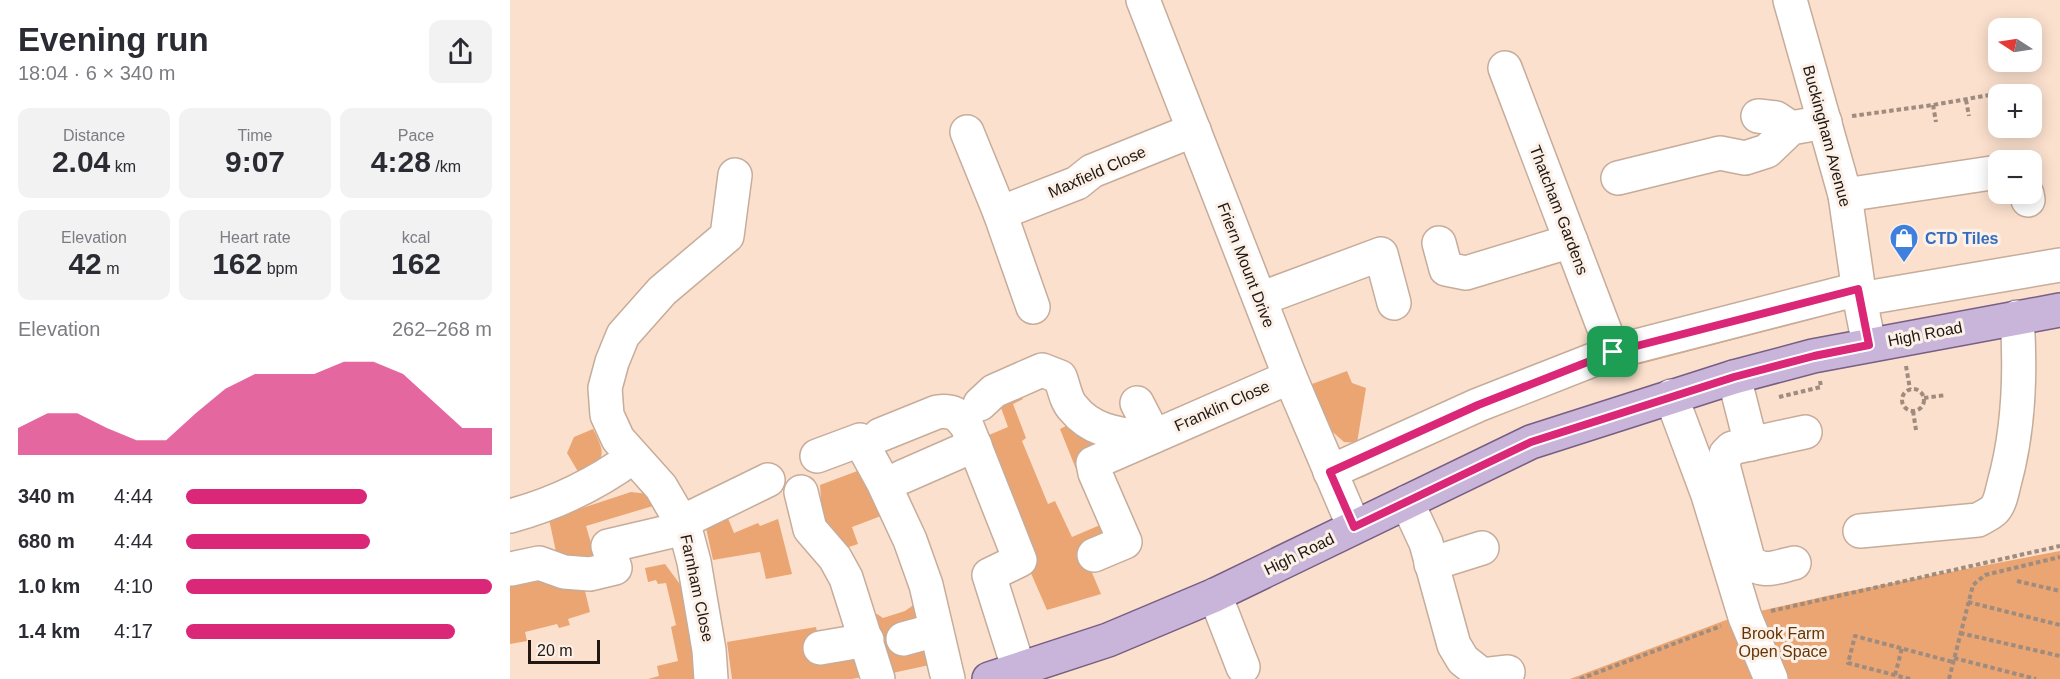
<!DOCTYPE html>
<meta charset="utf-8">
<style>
:root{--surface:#fff;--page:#f2f2f3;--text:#2b2b33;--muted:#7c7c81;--accent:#db2777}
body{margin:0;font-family:Helvetica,sans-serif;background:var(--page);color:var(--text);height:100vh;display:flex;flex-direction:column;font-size:22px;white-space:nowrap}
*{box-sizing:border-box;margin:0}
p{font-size:20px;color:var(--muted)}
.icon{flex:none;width:33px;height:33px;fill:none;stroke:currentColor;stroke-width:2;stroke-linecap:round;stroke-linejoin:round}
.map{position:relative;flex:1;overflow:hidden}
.panel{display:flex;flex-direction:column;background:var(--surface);width:510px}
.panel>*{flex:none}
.needle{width:39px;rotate:282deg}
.buttons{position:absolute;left:1478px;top:18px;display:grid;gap:12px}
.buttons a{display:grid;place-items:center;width:54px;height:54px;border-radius:12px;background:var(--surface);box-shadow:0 3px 15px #0003;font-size:30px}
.scale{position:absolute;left:18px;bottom:15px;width:72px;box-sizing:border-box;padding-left:6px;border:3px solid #221811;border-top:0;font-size:16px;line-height:21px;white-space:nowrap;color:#221811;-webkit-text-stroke:4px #fcf1e9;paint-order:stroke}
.pin{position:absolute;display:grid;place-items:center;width:51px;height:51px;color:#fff;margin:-26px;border-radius:12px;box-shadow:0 3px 9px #0006}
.round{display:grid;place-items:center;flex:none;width:63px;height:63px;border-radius:12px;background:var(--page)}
.summary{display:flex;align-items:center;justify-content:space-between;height:102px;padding:0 18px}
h1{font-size:33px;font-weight:700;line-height:45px}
.metrics{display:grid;grid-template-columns:repeat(3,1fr);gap:9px;height:102px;padding:6px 18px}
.metrics div{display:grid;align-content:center;border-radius:12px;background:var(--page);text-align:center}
.metrics b{font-size:30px;font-weight:700}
.metrics small{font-size:16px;font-weight:400}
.metrics p{font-size:16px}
.chart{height:168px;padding:12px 18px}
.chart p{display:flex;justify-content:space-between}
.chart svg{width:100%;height:108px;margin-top:6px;fill:var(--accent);opacity:.7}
ul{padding:0 18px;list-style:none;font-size:20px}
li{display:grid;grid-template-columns:96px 72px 1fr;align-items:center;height:45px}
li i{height:15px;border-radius:8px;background:var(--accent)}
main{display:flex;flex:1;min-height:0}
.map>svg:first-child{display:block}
.green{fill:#eaa572}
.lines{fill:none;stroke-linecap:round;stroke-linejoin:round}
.minor-casing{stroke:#c6ac9a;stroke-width:36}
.major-casing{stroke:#775e83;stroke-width:36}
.path{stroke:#a08c7e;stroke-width:4;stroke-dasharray:4.5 3;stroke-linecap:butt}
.minor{stroke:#fff;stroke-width:33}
.major{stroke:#c9b5d9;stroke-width:33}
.route-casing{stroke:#fff;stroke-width:12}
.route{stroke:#db2777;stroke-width:8}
.labels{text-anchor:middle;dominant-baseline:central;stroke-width:6;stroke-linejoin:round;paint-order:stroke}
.street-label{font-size:16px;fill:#221811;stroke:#fcf1e9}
.shop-label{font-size:16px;font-weight:bold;fill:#366cbe;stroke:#fcf1e9;text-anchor:start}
.park-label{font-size:16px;fill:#653402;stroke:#fcf1e9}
</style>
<main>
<section class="panel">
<div class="summary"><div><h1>Evening run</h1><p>18:04 · 6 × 340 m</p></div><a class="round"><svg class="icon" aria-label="share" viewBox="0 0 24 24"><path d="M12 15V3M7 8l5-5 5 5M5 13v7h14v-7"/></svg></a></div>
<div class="metrics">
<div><p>Distance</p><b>2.04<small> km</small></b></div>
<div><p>Time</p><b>9:07</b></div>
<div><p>Pace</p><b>4:28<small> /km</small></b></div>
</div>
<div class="metrics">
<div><p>Elevation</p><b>42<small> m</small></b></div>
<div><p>Heart rate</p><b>162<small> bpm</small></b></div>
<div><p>kcal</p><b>162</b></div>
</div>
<div class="chart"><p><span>Elevation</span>262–268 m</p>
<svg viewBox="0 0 160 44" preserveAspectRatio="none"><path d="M0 44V33L10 27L20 27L30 33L40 38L50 38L60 27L70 17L80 11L90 11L100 11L110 6L120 6L130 11L140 22L150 33L160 33V44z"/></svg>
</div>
<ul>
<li><b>340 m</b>4:44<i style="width:59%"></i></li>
<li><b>680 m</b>4:44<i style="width:60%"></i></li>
<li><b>1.0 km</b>4:10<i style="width:100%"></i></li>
<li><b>1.4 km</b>4:17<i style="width:88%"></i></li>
</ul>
</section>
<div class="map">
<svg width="1550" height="679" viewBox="0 0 1550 679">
<rect width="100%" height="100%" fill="#fbe0cd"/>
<g class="green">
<path d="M1303 312V319L1119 367 1057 387 959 428 851 478 848 472 1054 382Z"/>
<path d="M837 371 842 383 856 388 847 443 834 442 816 426 802 384Z"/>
<path d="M508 392 513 399 503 404 516 438 512 441 538 504 545 501 562 537 597 522 602 534 572 549 591 594 537 610 489 500 467 440 498 427 490 405Z"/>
<path d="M562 423 587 439 581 443 585 455 572 484 550 429Z"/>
<path d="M83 429C97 456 95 459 70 475L57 453 64 437Z"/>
<path d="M358 467 371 516 342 527 348 544 330 550 312 515 310 485Z"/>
<path d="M121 492 139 494 143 506 76 526 86 560 65 565 46 552 39 519Z"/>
<path d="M217 516 224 533 248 523 250 526 268 519 282 574 256 579 250 552 203 560 195 523Z"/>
<path d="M1550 551V679H1060L1224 617 1330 593Z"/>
<path d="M155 564 172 587 185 670V679H138L149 676 147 666 168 661 161 627 166 625 156 583 148 584 146 580 138 582 135 568Z"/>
<path d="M33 577 75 591 80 612 58 619 60 625 49 628 47 624 15 632 17 641 0 644V585Z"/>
<path d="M412 599V612L401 620 424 664 378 674 358 616 367 614 373 618 395 611Z"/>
<path d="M306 627 312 658 352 651 362 675 342 679H222L217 642Z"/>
</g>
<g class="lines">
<g class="minor-casing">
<g id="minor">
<path d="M633 0 780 377 844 527"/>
<path d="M1280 0 1335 195 1350 299 1359 345"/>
<path d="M995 68 1103 352"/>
<path d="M1248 116 1266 118 1281 128"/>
<path d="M457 132 490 213 567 183 582 171 684 130"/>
<path d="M1108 178 1210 153 1235 158 1257 151 1281 128 1315 122"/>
<path d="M1517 194 1518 200"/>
<path d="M1335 195 1488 172"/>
<path d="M490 213 523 307"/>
<path d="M929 243 936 269 956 273 1061 241"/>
<path d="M750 299 871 254 884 303"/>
<path d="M1350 299 1550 265"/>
<path d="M1224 377 1241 444"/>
<path d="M1161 396 1198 495 1235 617 1261 679"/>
<path d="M627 403 644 436"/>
<path d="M470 404 484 391 532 370 550 377C554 387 556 401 563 408 582 432 609 434 637 438"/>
<path d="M370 435 427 412C443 410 448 414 457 426L510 560 479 575 509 670"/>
<path d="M307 456 350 440 373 482 400 540 416 585 438 679"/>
<path d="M820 472 968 405 1103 352 1348 289"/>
<path d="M392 477 465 445"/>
<path d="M291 492 300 529 325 558 336 578 368 679"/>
<path d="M897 502 916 543 944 645 953 660 972 675 998 672"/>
<path d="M0 516C45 504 86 484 123 457"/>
<path d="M172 522 258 480"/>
<path d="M1350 531 1468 520C1473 517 1480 514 1484 510 1490 504 1492 492 1494 484 1509 430 1511 373 1507 317"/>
<path d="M584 555 615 542 585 473 583 463 780 377"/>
<path d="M1284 563C1266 567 1251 575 1238 559L1213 465 1216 454 1222 448 1295 432"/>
<path d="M921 564 972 548"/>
<path d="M1 569 29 563 54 572 80 574 105 568 98 546 175 528"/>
<path d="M705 595 733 667"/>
<path d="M393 639 426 630"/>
<path d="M310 648 357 640"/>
<path d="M201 679 199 650 184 562 175 528 151 487 108 439 97 415 95 388 102 362 113 335 152 291 217 236 225 175"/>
</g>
</g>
<g class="major-casing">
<path id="major" d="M479 679 598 640 705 595 1021 442 1224 377 1303 356 1550 310"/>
</g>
<g class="path">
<path d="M1485 94 1488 106"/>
<path d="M1456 100 1459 116"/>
<path d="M1521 102V103"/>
<path d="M1423 105 1426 122"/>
<path d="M1342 116 1423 105 1519 88 1520 94"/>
<path d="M1396 366 1400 389"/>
<circle cx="1403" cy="400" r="11"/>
<path d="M1269 397 1311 387 1310 381"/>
<path d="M1414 398 1436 395"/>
<path d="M1403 411 1406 430"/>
<path d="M1507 581 1550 591"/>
<path d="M1458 602 1550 625"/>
<path d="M1261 611 1550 546"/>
<path d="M1450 633 1550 656"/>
<path d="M1444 658 1526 679"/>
<path d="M1385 675 1392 648"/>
<path d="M1070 679 1211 626"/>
<path d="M1400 679 1338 663 1345 636 1443 662"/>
<path d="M1439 679 1463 585 1475 575 1550 557"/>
</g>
<use href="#minor" class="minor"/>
<use href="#major" class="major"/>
</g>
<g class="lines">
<g class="route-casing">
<path id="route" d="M1348 289 1359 345 1304 356 1224 377 1021 442 844 527 820 472 968 405 1103 352Z"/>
</g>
<use href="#route" class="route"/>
</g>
<defs>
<g id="shop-pin" transform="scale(1.5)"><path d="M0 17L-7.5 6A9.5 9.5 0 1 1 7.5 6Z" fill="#3f7fe0" stroke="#fcf1e9"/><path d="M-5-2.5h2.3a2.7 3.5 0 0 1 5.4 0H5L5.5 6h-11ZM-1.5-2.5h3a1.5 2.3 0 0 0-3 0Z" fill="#fff"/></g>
</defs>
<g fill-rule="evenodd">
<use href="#shop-pin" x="1394" y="238"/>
</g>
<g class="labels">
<g class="street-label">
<text transform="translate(1317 136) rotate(75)">Buckingham Avenue</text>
<text transform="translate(587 172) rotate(-24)">Maxfield Close</text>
<text transform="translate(1049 210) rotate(69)">Thatcham Gardens</text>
<text transform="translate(736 265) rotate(69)">Friern Mount Drive</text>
<text transform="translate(1415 334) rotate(-11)">High Road</text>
<text transform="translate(712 406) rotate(-24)">Franklin Close</text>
<text transform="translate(789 554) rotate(-26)">High Road</text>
<text transform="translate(187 588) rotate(78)">Farnham Close</text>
</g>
<g class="shop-label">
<text x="1415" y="238">CTD Tiles</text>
</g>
<g class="park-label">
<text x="1273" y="633">Brook Farm<tspan x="1273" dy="18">Open Space</tspan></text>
</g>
</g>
</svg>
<div class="buttons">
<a><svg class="needle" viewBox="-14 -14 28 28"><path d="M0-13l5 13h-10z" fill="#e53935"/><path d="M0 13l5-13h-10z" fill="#7c7c81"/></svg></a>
<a>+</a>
<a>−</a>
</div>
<div class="scale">20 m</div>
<div class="pin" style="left:1103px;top:352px;background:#1e9e55"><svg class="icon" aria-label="arrive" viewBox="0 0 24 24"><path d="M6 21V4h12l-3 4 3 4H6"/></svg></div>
</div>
</main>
